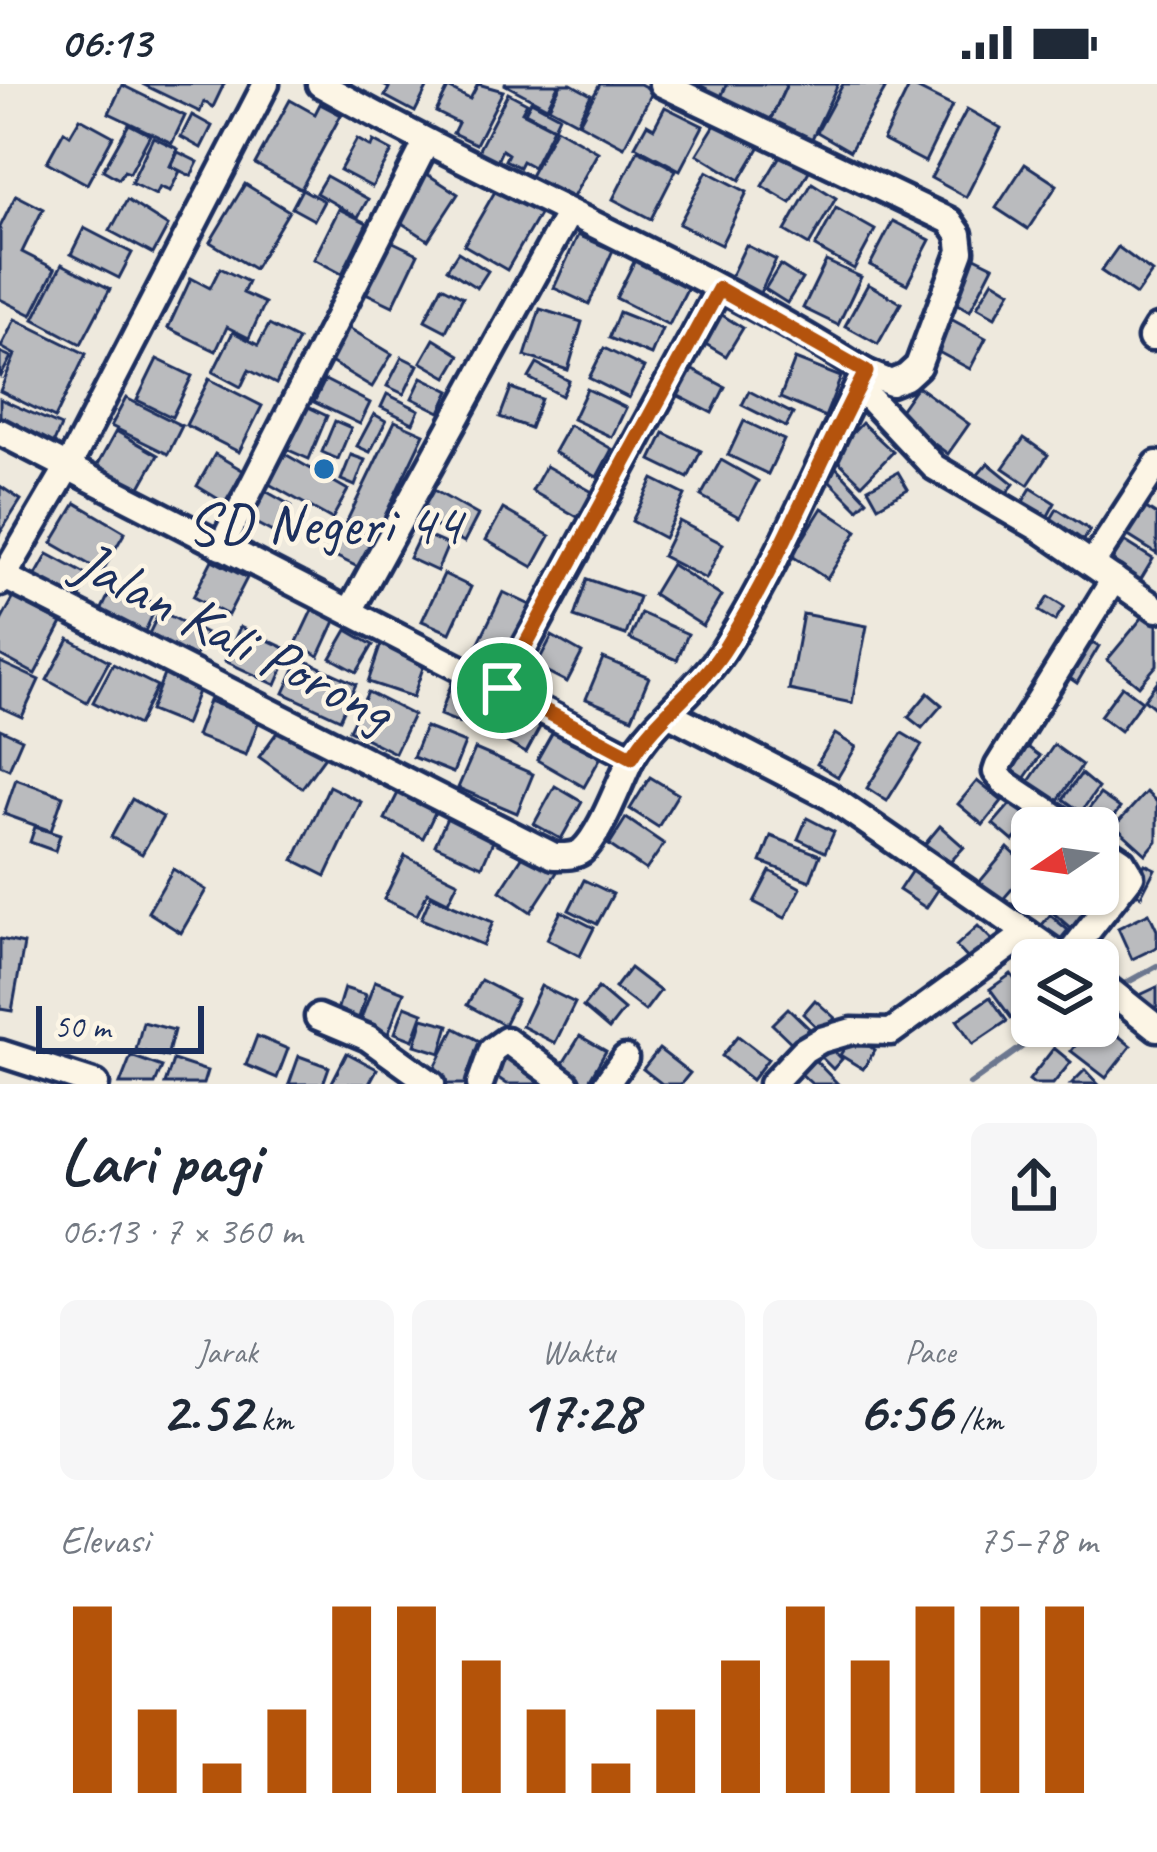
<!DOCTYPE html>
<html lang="id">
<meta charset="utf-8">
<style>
:root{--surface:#fff;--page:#f6f6f7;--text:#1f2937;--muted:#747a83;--accent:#b45309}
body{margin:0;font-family:Caveat,sans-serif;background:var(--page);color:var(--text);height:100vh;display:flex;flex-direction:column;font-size:45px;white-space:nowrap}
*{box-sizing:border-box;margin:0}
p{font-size:39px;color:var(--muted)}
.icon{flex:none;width:66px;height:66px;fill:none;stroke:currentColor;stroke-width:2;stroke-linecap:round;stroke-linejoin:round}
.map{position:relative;height:1000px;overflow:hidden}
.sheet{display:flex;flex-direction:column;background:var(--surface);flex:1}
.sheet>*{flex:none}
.needle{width:78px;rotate:257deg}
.buttons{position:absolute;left:1011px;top:723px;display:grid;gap:24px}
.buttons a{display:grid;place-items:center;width:108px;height:108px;border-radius:18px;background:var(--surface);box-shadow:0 3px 9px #0004;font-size:60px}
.scale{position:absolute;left:36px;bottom:30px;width:168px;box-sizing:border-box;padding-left:12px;border:6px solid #1b2f5e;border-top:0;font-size:33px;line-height:42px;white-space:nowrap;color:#1b2f5e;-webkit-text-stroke:9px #fcf5e5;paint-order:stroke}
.pin{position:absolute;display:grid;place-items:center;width:102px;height:102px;color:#fff;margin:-51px;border:6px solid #fff;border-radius:50%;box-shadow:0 3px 12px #0007}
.round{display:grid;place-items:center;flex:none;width:126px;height:126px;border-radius:18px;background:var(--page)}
.head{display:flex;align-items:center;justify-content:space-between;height:204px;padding:0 60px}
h1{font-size:66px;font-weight:600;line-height:90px}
.metrics{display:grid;grid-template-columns:repeat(3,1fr);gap:18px;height:204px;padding:12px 60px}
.metrics div{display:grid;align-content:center;border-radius:18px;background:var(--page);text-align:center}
.metrics b{font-size:60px;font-weight:600}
.metrics small{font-size:33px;font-weight:400}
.metrics p{font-size:33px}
.chart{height:336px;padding:24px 60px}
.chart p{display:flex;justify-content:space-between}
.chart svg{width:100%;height:216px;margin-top:12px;stroke:var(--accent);stroke-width:6}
.status{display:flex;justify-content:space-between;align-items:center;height:84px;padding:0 60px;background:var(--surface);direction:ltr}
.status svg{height:33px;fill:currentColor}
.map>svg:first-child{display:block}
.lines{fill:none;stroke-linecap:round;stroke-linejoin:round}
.stream{stroke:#6c778f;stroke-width:6}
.building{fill:#babbbe;stroke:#1b2f5e;stroke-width:3}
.minor-casing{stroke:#1b2f5e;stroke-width:33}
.minor{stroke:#fcf5e5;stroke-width:24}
.route-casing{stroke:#fff;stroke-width:24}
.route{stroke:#b45309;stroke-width:15}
.poi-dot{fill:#1f6fb2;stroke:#fcf5e5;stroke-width:4.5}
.labels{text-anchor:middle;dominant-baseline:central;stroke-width:9;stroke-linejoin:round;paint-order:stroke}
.poi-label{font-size:60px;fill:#1b2f5e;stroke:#fcf5e5}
.street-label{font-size:60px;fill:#1b2f5e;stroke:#fcf5e5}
</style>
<div class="status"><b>06:13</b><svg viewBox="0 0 49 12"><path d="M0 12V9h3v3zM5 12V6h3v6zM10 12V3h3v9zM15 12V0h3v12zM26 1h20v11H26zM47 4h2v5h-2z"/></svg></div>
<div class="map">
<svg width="1157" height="1000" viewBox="0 0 1157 1000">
<rect width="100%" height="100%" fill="#eee9dd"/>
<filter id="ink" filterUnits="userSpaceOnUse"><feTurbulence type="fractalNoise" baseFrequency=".00833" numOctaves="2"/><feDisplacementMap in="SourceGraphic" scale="24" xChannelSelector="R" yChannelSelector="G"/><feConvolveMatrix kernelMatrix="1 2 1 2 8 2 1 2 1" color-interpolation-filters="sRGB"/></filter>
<g filter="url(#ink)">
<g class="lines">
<g class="stream">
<path d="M1117 904 1157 882"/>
<path d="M970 1000 1051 942"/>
</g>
</g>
<g class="building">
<path d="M142 0H224L213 23 204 18 200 28Z"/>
<path d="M381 0H429L415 28 385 12 389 4Z"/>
<path d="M478 0 503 7 476 60 453 49 458 39 436 28 448 4 470 15Z"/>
<path d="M504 0H559L547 23Z"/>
<path d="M561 0H571L591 11 577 38 549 23Z"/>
<path d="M600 0H640L653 7 624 63 579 39Z"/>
<path d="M701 0H727L720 15 697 9Z"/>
<path d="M727 0H787L769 39 720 15Z"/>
<path d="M787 0H838L810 59 769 39Z"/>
<path d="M843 0H876L885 5 850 67 817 48Z"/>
<path d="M122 1 185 32 172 59 109 29Z"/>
<path d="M910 1 952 22 925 78 883 56Z"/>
<path d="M508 9 527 19 522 28 553 44 533 83 522 77 519 83 505 76 508 70 502 66 497 77 478 67Z"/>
<path d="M290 16 315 30 320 20 341 31 301 105 255 80Z"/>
<path d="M531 17 559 32 554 43 525 28Z"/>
<path d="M665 23 703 42 680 86 635 62 647 40 654 44Z"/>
<path d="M967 25 1001 44 966 113 931 94Z"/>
<path d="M192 31 212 42 201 64 181 53Z"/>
<path d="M721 31 763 57 740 96 697 70Z"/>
<path d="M80 34 113 52 87 100 47 78 64 47 70 51Z"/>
<path d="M129 40 150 51 130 89 124 87 119 95 103 86Z"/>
<path d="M556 44 598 68 572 115 530 92Z"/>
<path d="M153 53 178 65 170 82 180 87 170 107 160 103 156 111 131 99Z"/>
<path d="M357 55 371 63 373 57 392 67 372 103 340 86Z"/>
<path d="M638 66 676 86 651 135 613 115Z"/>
<path d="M178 68 198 78 191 92 171 82Z"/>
<path d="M781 70 809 87 791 119 762 102Z"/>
<path d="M1025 80 1057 101 1028 145 996 124Z"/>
<path d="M707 87 747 108 721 161 679 140Z"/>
<path d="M424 88 458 110 428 156 394 134Z"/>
<path d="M326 92 368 115 358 133 316 109Z"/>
<path d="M812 99 836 114 809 161 785 147Z"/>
<path d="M245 100 289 127 254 185 210 158Z"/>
<path d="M497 104 540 129 507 186 464 161Z"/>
<path d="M302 105 324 117 314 136 292 124Z"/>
<path d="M16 111 43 125 22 168 55 185 32 231 0 215V143Z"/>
<path d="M127 116 168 142 153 170 110 147Z"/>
<path d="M836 124 875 146 854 185 815 163Z"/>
<path d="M339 125 367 139 342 190 314 175Z"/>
<path d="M893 137 930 156 907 200 870 181Z"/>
<path d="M84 144 132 169 119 194 71 170Z"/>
<path d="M578 151 613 166 589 220 554 204Z"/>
<path d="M391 157 418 170 393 222 366 209Z"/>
<path d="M746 161 776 176 758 213 728 198Z"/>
<path d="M1118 163 1152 188 1136 211 1101 187Z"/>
<path d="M458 168 488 187 477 204 447 185Z"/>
<path d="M969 170 993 182 970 227 946 214Z"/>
<path d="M637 172 690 199 669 241 616 214Z"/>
<path d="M826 177 861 193 838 241 803 224Z"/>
<path d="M62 180 110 205 81 260 34 235Z"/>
<path d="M780 181 802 195 787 219 765 205Z"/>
<path d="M220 184 248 198 243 209 265 219 249 254 227 243 216 267 168 244 191 194 210 204Z"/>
<path d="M993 196 1011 207 995 233 977 223Z"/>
<path d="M868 200 901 219 878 260 845 242Z"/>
<path d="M442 202 463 213 446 247 425 236Z"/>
<path d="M540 225 582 238 568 286 525 272Z"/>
<path d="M714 226 743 244 726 272 697 255Z"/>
<path d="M619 228 662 245 651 271 609 254Z"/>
<path d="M947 233 986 254 970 285 931 264Z"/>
<path d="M15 235 86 270 55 334 0 307 15 271 1 263Z"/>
<path d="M269 241 298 256 276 300 249 286 241 303 213 288 233 248 258 261Z"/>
<path d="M344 241 392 270 372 303 324 274Z"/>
<path d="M434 255 460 271 447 293 421 278Z"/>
<path d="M604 264 644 284 629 314 589 294Z"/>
<path d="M0 268 11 273 0 294Z"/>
<path d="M402 273 418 281 404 310 387 302Z"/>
<path d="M157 275 192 292 172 333 137 316Z"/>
<path d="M795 275 841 293 825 333 780 314Z"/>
<path d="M537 280 569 297 562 312 529 294Z"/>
<path d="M685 282 725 303 712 329 671 308Z"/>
<path d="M422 293 450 307 440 328 412 314Z"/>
<path d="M209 295 262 322 239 368 186 341Z"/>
<path d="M325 296 370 319 360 340 314 318Z"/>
<path d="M917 302 969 340 948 370 896 332Z"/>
<path d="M511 304 541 315 530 344 500 333Z"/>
<path d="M587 305 626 324 612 353 573 335Z"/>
<path d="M749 307 793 330 786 343 742 321Z"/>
<path d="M387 310 419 326 413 339 381 323Z"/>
<path d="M126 314 182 342 168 370 111 342Z"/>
<path d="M0 315 61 342 51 365 0 343Z"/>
<path d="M304 321 327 332 309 375 284 364Z"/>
<path d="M374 330 386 337 370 368 357 362Z"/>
<path d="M335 337 351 344 338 375 322 368Z"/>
<path d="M395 337 424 350 360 484 331 470Z"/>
<path d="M744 337 784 356 768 390 728 371Z"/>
<path d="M862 339 893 368 862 400 832 371Z"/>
<path d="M569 341 612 365 597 393 554 368Z"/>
<path d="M116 347 158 371 139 405 97 382Z"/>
<path d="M664 349 701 367 688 394 651 376Z"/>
<path d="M1024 354 1048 371 1028 401 1003 384Z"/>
<path d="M215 370 244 387 225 419 197 402Z"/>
<path d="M285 370 348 406 332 435 269 400Z"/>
<path d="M351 371 365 376 355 402 341 396Z"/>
<path d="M721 376 758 397 739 433 701 412Z"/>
<path d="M831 378 867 416 858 425 821 388Z"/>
<path d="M988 379 1014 400 1001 416 975 394Z"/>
<path d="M546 382 596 410 581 435 532 407Z"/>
<path d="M898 388 908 405 878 422 868 404Z"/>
<path d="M653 395 685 411 664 454 632 437Z"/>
<path d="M0 402 21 416 0 449Z"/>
<path d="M430 404 478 431 464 458 415 431Z"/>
<path d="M1031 404 1055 419 1043 441 1018 426Z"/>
<path d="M262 405 292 422 276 450 246 434Z"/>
<path d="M76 419 125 448 102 488 52 459Z"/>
<path d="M1140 420 1157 431V470L1122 448Z"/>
<path d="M822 424 857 447 827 495 792 472Z"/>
<path d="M503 425 550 452 533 483 486 456Z"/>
<path d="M1057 425 1090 446 1078 466 1045 445Z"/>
<path d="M679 437 723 460 706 495 662 472Z"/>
<path d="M421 449 448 461 437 487 409 474Z"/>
<path d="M1118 453 1153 475 1138 500 1103 478Z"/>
<path d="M48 470 91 493 74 524 31 500Z"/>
<path d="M212 476 247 494 228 531 193 513Z"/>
<path d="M671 480 721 512 703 542 653 510Z"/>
<path d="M444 490 471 503 450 549 422 537Z"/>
<path d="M587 495 639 513 626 551 574 533Z"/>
<path d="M114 500 157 521 142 554 98 533Z"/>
<path d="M503 508 530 521 506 573 478 560Z"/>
<path d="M14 513 62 539 35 590 0 571V539Z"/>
<path d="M1048 513 1064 523 1055 537 1039 527Z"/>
<path d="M313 524 336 535 319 572 296 560Z"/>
<path d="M160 527 206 550 191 582 144 560Z"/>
<path d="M1147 528 1157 537V581L1139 602 1107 576Z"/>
<path d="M641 529 688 550 677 576 630 555Z"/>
<path d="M803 530 867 542 852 619 789 606Z"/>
<path d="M240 543 291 567 276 601 225 577Z"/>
<path d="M347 546 373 561 357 588 331 574Z"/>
<path d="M552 552 582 569 567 598 536 582Z"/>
<path d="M1082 552 1099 562 1077 599 1061 588Z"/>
<path d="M69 555 109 577 87 618 47 596Z"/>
<path d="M381 560 426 575 413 613 368 598Z"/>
<path d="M300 574 356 600 340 635 284 609Z"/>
<path d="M603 574 649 593 632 634 586 615Z"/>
<path d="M0 578 39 596 22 633 0 623Z"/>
<path d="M113 580 157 602 138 641 93 618Z"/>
<path d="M165 588 200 602 185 641 150 627Z"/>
<path d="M452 598 483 610 470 643 440 631Z"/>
<path d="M1157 598V626L1144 615Z"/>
<path d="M1122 602 1142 617 1120 647 1100 632Z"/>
<path d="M368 608 413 631 395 669 349 646Z"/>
<path d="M928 609 942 621 922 644 908 633Z"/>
<path d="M209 617 259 636 246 671 196 652Z"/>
<path d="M510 627 540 643 526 669 497 653Z"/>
<path d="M283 640 326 671 302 704 259 673Z"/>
<path d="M425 643 465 659 453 689 413 673Z"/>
<path d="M555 644 602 671 584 703 537 676Z"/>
<path d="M0 645 22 655 9 685 0 681Z"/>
<path d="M902 649 922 661 887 717 867 704Z"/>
<path d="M835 650 856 663 838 693 817 680Z"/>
<path d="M1021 658 1040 672 1019 702 1000 688Z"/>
<path d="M1054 661 1082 681 1052 725 1023 706Z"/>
<path d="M475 665 533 690 517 729 458 704Z"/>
<path d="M1081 690 1098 704 1081 728 1063 715Z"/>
<path d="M650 693 678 710 658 743 630 725Z"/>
<path d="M16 695 63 712 51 747 4 730Z"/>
<path d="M977 697 1002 717 983 741 958 720Z"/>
<path d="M402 701 439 720 423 754 385 735Z"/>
<path d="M329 702 361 718 326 792 294 776Z"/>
<path d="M555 702 582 718 561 755 534 740Z"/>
<path d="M1146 708 1157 718V757L1146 770 1115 742Z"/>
<path d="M1100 710 1120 724 1099 753 1098 744H1087L1079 738Z"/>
<path d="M132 715 163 733 142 770 111 753Z"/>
<path d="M1012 718 1032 734 1013 757 993 740Z"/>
<path d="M451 725 498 746 482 782 435 761Z"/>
<path d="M626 734 664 760 646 786 609 761Z"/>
<path d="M807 734 834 748 825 768 798 755Z"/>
<path d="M940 742 964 763 943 786 920 766Z"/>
<path d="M35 743 60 751 55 767 30 758Z"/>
<path d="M771 752 820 771 810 797 761 778Z"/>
<path d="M530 761 561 782 531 828 500 807Z"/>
<path d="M1008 764 1030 784 999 820 977 801Z"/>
<path d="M405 772 458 798 448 818 428 808 417 831 384 815Z"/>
<path d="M917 779 944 797 926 824 899 806Z"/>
<path d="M1145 780 1155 785 1141 812 1131 806Z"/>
<path d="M173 785 206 806 181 849 148 828Z"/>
<path d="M770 787 801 804 785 834 754 818Z"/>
<path d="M584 796 613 810 597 840 569 826Z"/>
<path d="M1066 810 1090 830 1075 848 1051 827Z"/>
<path d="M431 812 493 838 483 861 421 835Z"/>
<path d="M561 827 594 844 580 872 547 855Z"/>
<path d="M1149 829 1157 846V863L1132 875 1118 844Z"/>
<path d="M1050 831 1068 846 1054 863 1036 848Z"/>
<path d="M978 842 995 859 973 880 956 862Z"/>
<path d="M0 855 24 860 12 927 0 925Z"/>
<path d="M630 884 660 907 645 927 615 904Z"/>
<path d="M1011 890 1032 919 1012 935 990 905Z"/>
<path d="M481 896 517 915 504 941 467 921Z"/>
<path d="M375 897 404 908 388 950 359 940Z"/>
<path d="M541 902 575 919 555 959 522 942Z"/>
<path d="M1157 903V931L1151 934 1140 911Z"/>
<path d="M344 904 366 911 358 937 336 930Z"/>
<path d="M598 904 624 926 609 945 583 923Z"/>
<path d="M990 913 1007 937 973 960 957 936Z"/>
<path d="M815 916 835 934 822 948 803 930Z"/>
<path d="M405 922 423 929 413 956 395 949Z"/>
<path d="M788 924 814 949 798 965 772 940Z"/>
<path d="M423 934 449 941 441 969 415 961Z"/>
<path d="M1098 935 1131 962 1106 994 1071 967 1091 942H1098Z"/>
<path d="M143 938 174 946 167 973 136 966Z"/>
<path d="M455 944 487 961 467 1000H443L430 993Z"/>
<path d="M853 951 875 966 863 985 840 971Z"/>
<path d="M257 952 288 965 277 994 246 981Z"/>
<path d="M580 952 606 967 587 1000H576L557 989Z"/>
<path d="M738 952 768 975 752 996 722 972Z"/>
<path d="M823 956 842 975 833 985 814 966Z"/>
<path d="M1054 964 1071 978 1053 1000H1034L1029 996Z"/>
<path d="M507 965 556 1000H507L491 989Z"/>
<path d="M659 965 690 989 681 1000H662L643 985Z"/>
<path d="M347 969 377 985 369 1000H331Z"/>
<path d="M809 970 838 1000H812L795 984Z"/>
<path d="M131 972 162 983 155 1000H120Z"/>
<path d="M299 972 329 983 323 1000H289Z"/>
<path d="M173 976 207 987 203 1000H165Z"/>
<path d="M1085 986 1098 1000H1071Z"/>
</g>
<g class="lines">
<g class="minor-casing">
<g id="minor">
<path d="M320 0C499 101 692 178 865 288L891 299 906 293 918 282 961 167 959 150 950 137 662 0"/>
<path d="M1151 254 1157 244"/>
<path d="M858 302 934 383 1042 446 1157 525"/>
<path d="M0 348 632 673C657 631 701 604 727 561 781 475 819 379 865 288"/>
<path d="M221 463 426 59"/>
<path d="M1092 480 1157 380"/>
<path d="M3 492 554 772C563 772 574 773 582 767 601 751 620 696 632 673"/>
<path d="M0 499 69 381 266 0"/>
<path d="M350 527 568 130"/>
<path d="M502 605 719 205"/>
<path d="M670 630 829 712 1066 876"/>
<path d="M1073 744 1005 699 996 688 998 682 1114 495"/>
<path d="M1065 876 1131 792 1122 777 1098 761"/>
<path d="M1098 897 1157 944"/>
<path d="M318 933 368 954 432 1000"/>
<path d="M0 969 96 1000"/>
<path d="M480 1000 492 966 506 956 566 1000"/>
<path d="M606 1000 625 974"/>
<path d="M772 1000 804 966 821 956 852 947 891 948 1027 849"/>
</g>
</g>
<use href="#minor" class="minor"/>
</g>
</g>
<g class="lines" filter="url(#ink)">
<g class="route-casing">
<path id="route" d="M719 205 866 288C818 378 781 475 727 561 701 604 657 631 632 673L502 604Z"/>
</g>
<use href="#route" class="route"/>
</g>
<circle class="poi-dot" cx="324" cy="385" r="12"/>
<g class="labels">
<g class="poi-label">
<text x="324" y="440">SD Negeri 44</text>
</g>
<g class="street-label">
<text transform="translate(234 552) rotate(27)">Jalan Kali Porong</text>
</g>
</g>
</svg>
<div class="buttons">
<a><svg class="needle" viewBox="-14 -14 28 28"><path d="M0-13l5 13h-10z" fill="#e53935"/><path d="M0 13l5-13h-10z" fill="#747a83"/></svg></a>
<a><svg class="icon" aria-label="layers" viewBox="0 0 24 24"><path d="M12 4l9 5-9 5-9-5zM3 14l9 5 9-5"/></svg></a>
</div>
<div class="scale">50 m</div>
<div class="pin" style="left:502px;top:604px;background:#1e9e55"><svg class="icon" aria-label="arrive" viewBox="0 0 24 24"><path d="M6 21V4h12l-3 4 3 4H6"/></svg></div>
</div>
<section class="sheet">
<div class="head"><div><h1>Lari pagi</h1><p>06:13 · 7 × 360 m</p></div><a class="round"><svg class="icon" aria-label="share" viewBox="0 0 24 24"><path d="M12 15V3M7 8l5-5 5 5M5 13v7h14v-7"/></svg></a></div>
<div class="metrics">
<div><p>Jarak</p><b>2.52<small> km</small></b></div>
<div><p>Waktu</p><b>17:28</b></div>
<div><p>Pace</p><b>6:56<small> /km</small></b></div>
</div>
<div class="chart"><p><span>Elevasi</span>75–78 m</p>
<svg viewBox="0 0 160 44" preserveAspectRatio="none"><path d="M5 44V6M15 44V27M25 44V38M35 44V27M45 44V6M55 44V6M65 44V17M75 44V27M85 44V38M95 44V27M105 44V17M115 44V6M125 44V17M135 44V6M145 44V6M155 44V6"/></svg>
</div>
</section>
